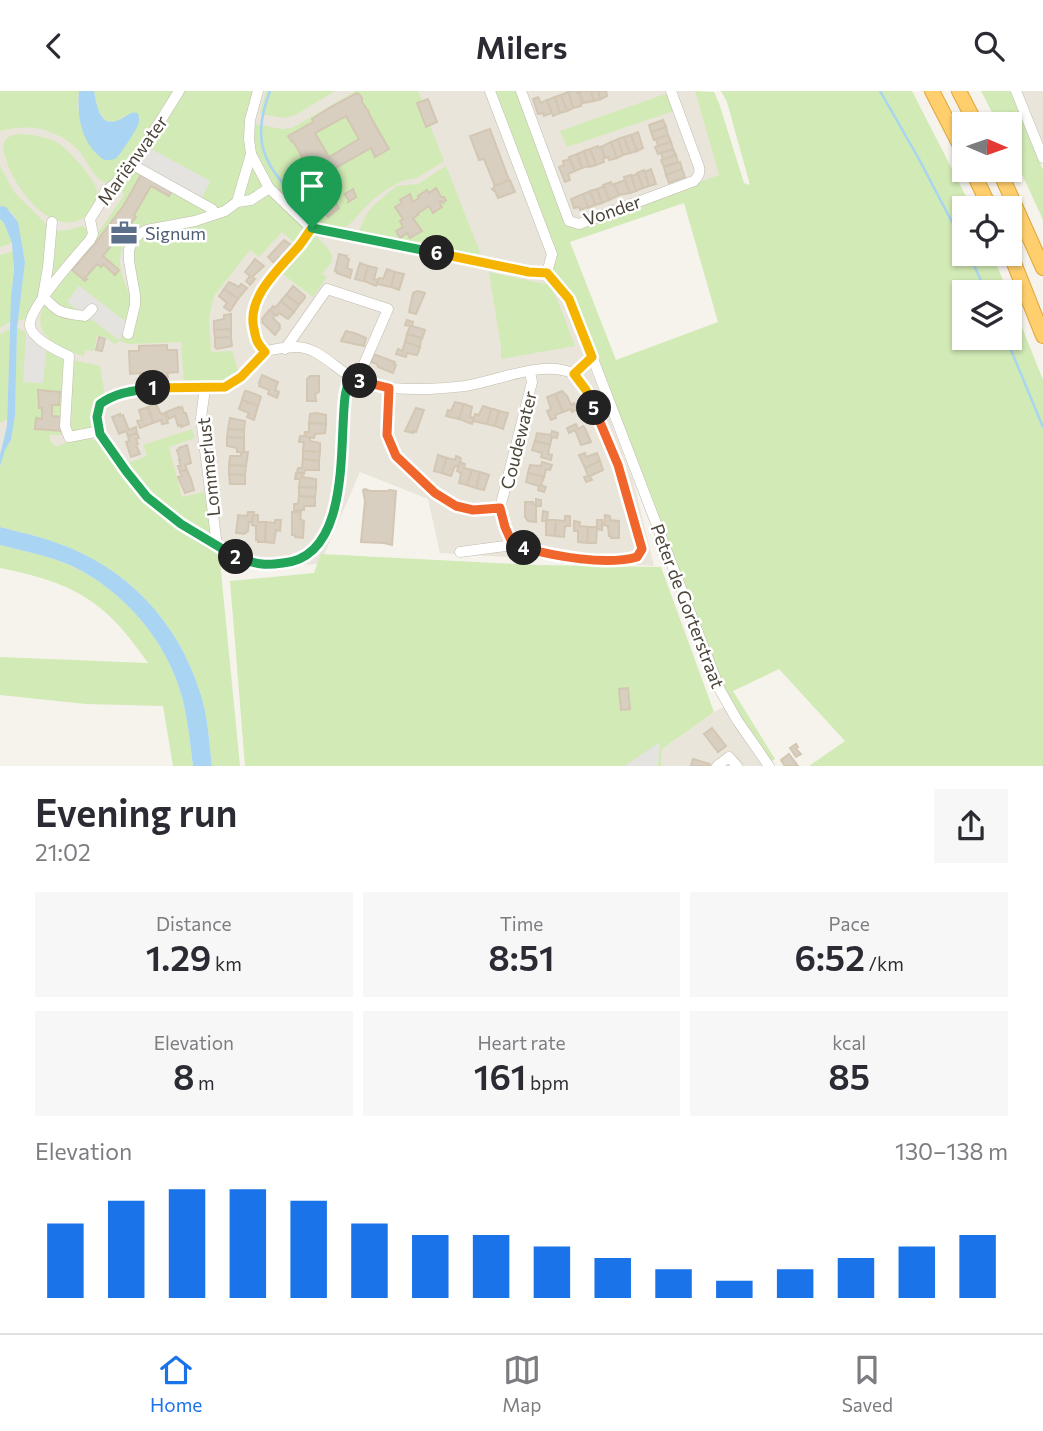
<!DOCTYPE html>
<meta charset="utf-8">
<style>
:root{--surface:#fff;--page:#f7f7f7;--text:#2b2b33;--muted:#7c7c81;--line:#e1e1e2;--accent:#1a73e8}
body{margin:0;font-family:Commissioner,sans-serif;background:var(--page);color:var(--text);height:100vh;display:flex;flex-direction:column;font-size:26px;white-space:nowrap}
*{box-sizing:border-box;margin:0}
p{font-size:23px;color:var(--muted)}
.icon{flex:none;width:38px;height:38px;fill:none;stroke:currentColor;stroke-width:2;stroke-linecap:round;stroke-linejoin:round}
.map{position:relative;height:675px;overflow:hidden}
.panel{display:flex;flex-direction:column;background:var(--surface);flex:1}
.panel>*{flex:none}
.needle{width:46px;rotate:92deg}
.buttons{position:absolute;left:952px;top:21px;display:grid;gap:14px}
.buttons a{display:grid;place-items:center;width:70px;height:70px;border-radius:0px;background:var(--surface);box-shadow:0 2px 5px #0004;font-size:35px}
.pin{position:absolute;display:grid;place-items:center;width:60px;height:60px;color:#fff;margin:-72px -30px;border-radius:50% 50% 50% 0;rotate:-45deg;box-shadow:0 0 7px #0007}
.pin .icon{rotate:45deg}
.km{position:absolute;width:35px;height:35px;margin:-18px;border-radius:50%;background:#222;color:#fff;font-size:19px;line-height:35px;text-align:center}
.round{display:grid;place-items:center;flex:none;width:74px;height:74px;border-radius:0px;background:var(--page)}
.overview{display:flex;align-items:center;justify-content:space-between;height:119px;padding:0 35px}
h1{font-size:38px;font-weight:600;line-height:52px}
.figures{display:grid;grid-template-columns:repeat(3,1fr);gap:10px;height:119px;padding:7px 35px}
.figures div{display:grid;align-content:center;border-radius:0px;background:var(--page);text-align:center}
.figures b{font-size:35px;font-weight:600}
.figures small{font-size:19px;font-weight:400}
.figures p{font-size:19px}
.chart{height:196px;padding:14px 35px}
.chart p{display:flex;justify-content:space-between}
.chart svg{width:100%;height:126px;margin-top:7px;stroke:var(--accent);stroke-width:6}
header{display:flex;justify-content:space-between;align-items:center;height:91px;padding:0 35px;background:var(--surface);font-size:32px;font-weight:600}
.tab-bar{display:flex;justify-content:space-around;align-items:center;height:98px;border-top:2px solid var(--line);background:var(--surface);font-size:19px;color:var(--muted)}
.tab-bar a{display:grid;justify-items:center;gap:4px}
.tab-bar .current{color:var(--accent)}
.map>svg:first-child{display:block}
.residential{fill:#eae5da}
.green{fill:#d2eab5;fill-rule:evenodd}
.parking{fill:#e5e3e0}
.water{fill:#a9d4f2}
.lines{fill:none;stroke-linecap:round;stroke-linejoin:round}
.stream{stroke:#a9d4f2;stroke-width:2.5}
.building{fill:#d8cfc1;stroke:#d3c7b4;stroke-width:2;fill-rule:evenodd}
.minor-casing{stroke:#c2bbae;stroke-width:11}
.highway-casing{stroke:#e0a43c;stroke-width:16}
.minor{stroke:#fff;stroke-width:10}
.highway{stroke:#ffcf6e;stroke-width:14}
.split-1-casing{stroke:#fff;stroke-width:14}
.split-2-casing{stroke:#fff;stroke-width:14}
.split-3-casing{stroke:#fff;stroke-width:14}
.split-4-casing{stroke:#fff;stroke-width:14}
.split-5-casing{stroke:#fff;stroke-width:14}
.split-6-casing{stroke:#fff;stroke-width:14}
.split-7-casing{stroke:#fff;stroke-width:14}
.split-1{stroke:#f5b400;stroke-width:9}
.split-2{stroke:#22a559;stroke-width:9}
.split-3{stroke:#22a559;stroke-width:9}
.split-4{stroke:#f0652b;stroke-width:9}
.split-5{stroke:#f0652b;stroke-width:9}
.split-6{stroke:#f5b400;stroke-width:9}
.split-7{stroke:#22a559;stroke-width:9}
.labels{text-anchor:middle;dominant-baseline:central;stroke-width:5;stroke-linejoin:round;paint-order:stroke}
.street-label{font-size:18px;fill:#4b4439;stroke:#fff}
.service-label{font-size:18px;fill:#4e5e75;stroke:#fff;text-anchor:start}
</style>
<header><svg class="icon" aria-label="back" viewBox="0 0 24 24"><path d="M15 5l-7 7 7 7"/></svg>Milers<svg class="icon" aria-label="search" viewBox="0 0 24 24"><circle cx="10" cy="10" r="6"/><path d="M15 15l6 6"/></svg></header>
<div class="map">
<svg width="1043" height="675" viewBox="0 0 1043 675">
<rect width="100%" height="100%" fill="#f6f3ec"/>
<g class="residential">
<path d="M0 0H699L727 89 543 154 633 389 654 475 440 462 428 408 360 381 320 473 277 475 0 409Z"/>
<path d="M1017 0H1043V66Z"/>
<path d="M724 616 763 675H661L662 658 714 621Z"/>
</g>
<g class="green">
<path d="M0 0H79L77 19 128 51C129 44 137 37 139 26L126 24C103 43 97 17 94 0H174C159 24 144 50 127 73 123 78 119 87 113 90 99 99 87 70 80 61 73 53 63 46 53 42 37 34 18 36 0 40Z"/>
<path d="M183 0H255L244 35 247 63 236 103 231 112 217 119 201 108 210 90 147 56Z"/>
<path d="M266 0H335L297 23 285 27 260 23Z"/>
<path d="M354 0H418L422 10 417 13 426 35 430 34 444 70 417 87 402 90 387 98 370 111 351 132 343 138H336L313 132 279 102 270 91 253 57 251 35 255 33 282 38 292 37 354 1Z"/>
<path d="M493 0H517L567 132 578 134 719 84 695 0 714 1 719 12 744 92 750 94 727 11 721 0H912L972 117H964V163H992L1008 201H964V247H1010V206L1043 289V675H809L845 650 779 578 733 600 775 668 770 671 726 603 574 211 551 183 552 174ZM684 112 718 231 616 269 570 151Z"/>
<path d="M981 0H1010L1043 79V129L1010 57V33H998Z"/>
<path d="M668 2 674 20 567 56 560 40Z"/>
<path d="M16 43C31 43 44 45 58 52 69 59 95 88 98 102 100 114 87 126 77 130 45 140 13 93 6 68 4 63 2 57 4 52 6 46 11 45 16 43Z"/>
<path d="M0 75 14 101 47 134 45 172 38 211 29 226 18 230 25 171C24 163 22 156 20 148 18 133 17 119 0 115Z"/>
<path d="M446 75 483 169 358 142 366 124 373 115 396 95 418 93Z"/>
<path d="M251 77H253L263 96C257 102 249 108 241 107Z"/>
<path d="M135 78 210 121C196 125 182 128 167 130 158 132 148 132 140 136 134 138 132 142 128 147 104 181 143 200 126 231L79 195 68 210 119 249 122 243 131 244C131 223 126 169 136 153 139 148 144 144 149 141L269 104H273L305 136 304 143 297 154 282 141 259 166 250 159 214 205 209 226 211 261 232 260 239 283 228 290 184 293 181 251 128 253 120 250 114 253 107 247 97 244 94 260 85 259 84 265C3 242 53 198 86 158 100 141 111 122 124 104L120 98Z"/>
<path d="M0 128 4 132 12 152 0 156Z"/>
<path d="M81 135 88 138 90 144 48 197 56 140 68 139Z"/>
<path d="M314 144C319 149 333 159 332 168 332 172 325 179 322 183L327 186 313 206 280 181Z"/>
<path d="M14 160 11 230 0 237V164Z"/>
<path d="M489 181 549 194 557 208 575 255 501 268V256Z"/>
<path d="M17 237 25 241 26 244 24 291 43 292 46 259 68 268 100 275 105 304 98 312 94 339 62 344H50V350L57 356C71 349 82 345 98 350L124 382 219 460 240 675H212C209 650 208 625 200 601 178 531 127 476 57 452 39 445 19 441 0 436V375L5 359 11 349 15 325Z"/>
<path d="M10 238 7 328 0 332V243Z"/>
<path d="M192 338 195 347 169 356 182 406 204 401 212 448C179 427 149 405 125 373L147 365 143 354Z"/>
<path d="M0 454C24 460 49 465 72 475 124 500 167 550 182 606 188 629 190 652 193 675H173L163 615 86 613 0 604V566L148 572C105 509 74 492 0 477Z"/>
<path d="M321 463 536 474 661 476 714 621 662 658 661 675H245L230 490 314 482Z"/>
</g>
<g class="parking">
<path d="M147 56 210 90 201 108 137 73Z"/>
<path d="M79 195 126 231 120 249 67 211Z"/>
<path d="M26 244 46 259 43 292 23 291Z"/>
<path d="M660 651 658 675H624Z"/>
</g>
<g class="water">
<path d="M79 0H94C97 15 100 39 121 28 129 24 129 21 138 22 139 28 140 27 138 34 136 39 120 65 115 68 113 69 106 69 104 69 81 52 77 27 79 0Z"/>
<path d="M0 115 6 116 18 131 25 171 17 237 15 325 11 349 5 359 0 375V364L7 335 11 207 14 179 12 152 4 132 0 128Z"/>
<path d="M0 436C19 441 39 445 57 452 127 476 178 531 200 601 208 625 209 650 212 675H193C190 652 188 629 182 606 167 550 124 500 72 475 49 465 24 460 0 454Z"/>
</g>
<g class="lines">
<g class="stream">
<path d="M270 0C248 58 269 79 308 119"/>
<path d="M880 0 919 68 964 154"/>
<path d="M969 163 986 201"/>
<path d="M1006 247 1043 336"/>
</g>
</g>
<g class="building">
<path d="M572 0H576L577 2 579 1 583 12 581 13V15L573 17 568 1Z"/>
<path d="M582 0H591L594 10 583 12 579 1Z"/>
<path d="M591 0H598L601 8 594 10Z"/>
<path d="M598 0H606L607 5 601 8Z"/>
<path d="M568 1 573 17 567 20 561 4Z"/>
<path d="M357 2 361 5 362 8V11L369 21V23L389 58 375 66 371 57 332 79 336 86 335 89 332 91 331 90 322 96H319L316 89 312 91 307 82 308 76 293 50 292 51 288 45 313 31 312 28 329 17ZM346 25 359 48 329 66 315 42Z"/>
<path d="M561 4 567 20 560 22 555 6Z"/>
<path d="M538 6 541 12 547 9 552 22 544 25 543 22 538 23 533 8Z"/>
<path d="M555 6 560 22 553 25 547 9Z"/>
<path d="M428 8 437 31 426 36 417 12Z"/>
<path d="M663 29 666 36 651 41 649 34Z"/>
<path d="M666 36 668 44 654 49 651 41Z"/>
<path d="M490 38 509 89 495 95 484 68 479 69 470 45Z"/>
<path d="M638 41 643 57 637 60 631 44Z"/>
<path d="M631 44 637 60 630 62 624 46Z"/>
<path d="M668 44 671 51 658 55 656 48Z"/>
<path d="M624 46 630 62 623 64 618 48Z"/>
<path d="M618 48 623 64 617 67 611 51Z"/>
<path d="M611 51 617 67 609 69 608 66 605 67 601 56Z"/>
<path d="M671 51 673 58 658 63 655 56Z"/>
<path d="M598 55 599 57 601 56 605 67 603 68 604 71 596 74 590 58Z"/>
<path d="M590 58 596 74 589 76 584 60Z"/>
<path d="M673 58 676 64 663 69 661 62Z"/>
<path d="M584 60 589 75 582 77 577 63Z"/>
<path d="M577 63 582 77 575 80 569 66Z"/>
<path d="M676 64 678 71 664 76 661 69Z"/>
<path d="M570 68 575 80 568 83 570 89 565 91 559 76 564 74 563 70Z"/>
<path d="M680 71 682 78 666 84 664 76Z"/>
<path d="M651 78 656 93 649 95 644 81Z"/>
<path d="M682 78 685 86 669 92 666 84Z"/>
<path d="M644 79 649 95 643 97 637 82Z"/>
<path d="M142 82 172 99 169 105 151 95 134 124 136 126 127 138 131 141 125 149 119 145 103 165 119 179 115 184 103 173 101 176 97 173 85 187 87 188 85 190 72 179 97 150 124 114Z"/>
<path d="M638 83 643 97 636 100 631 85Z"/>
<path d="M631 84 636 100 630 102 624 86Z"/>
<path d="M510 89 515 101 498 107 495 100H494L492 98 494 97V95Z"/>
<path d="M625 89 630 102 619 104 614 93Z"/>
<path d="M611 91 612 94 614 93 619 104 609 109 603 94Z"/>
<path d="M604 95 609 109 602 112 597 98Z"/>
<path d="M436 97 441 106H444L446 109 443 112 441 110 439 111 442 116 433 122 429 115 417 123 418 124 413 127 422 140 410 147 407 142 400 147 396 140 403 136 400 130 403 128 395 116 402 112 400 109 410 103 413 111 419 107 418 105 427 99 429 102Z"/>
<path d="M353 98 356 106 347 112 349 110 345 103Z"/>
<path d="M597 98 602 112 595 114 590 100Z"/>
<path d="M590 100 595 114 588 117 583 103Z"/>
<path d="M583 103 588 116 580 119 579 116 574 117 571 108Z"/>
<path d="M331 105 339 117 328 126 318 111Z"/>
<path d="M284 149 293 155 281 168 279 166 274 172 268 166Z"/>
<path d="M339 163 347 165 346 167 349 168 347 177 352 179 350 187 337 182 338 181 335 180Z"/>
<path d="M255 168 264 175 252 186 255 188 250 194 246 190 250 185 245 181Z"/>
<path d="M360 172 368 175 364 190 355 188Z"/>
<path d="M368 175 377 177 374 188 378 189 376 195 364 190Z"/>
<path d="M387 178 395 181 391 196 377 193 379 187 383 188Z"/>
<path d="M395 181 404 183 399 199 391 196Z"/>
<path d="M229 191 239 196 241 193 247 197 238 208 224 198Z"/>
<path d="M293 195 305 205V207L299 214 286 204Z"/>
<path d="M224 198 238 208 230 220 224 216 227 212 219 205Z"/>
<path d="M417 200 425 202 416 223 409 221 413 202Z"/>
<path d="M286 204 299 214 294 221 281 210Z"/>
<path d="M281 210 294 221 288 228 279 222 277 225 270 219 273 215 275 217Z"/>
<path d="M269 219 275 224 273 227 280 234 279 236 280 237 275 244 262 231 263 229 262 228Z"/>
<path d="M231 223V238L214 239V230L224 228V224Z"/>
<path d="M407 229 413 231 412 235 425 239 422 248 407 243 410 235 405 234Z"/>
<path d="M231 238V246L215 247 214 239Z"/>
<path d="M346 240 357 243 366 247 364 255 341 250Z"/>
<path d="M407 243 421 247 420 256 405 251Z"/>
<path d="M99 246 105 248 102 260 96 259Z"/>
<path d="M231 246 232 255 217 258 215 256V247Z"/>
<path d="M405 251 420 256 417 264 407 262 406 266 396 263 398 258 402 260Z"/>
<path d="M167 254V259H177L178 281 167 282 168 286 140 287V282L130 283 129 260H139V255Z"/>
<path d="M373 263 395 271 394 273 396 274 393 282 378 276 377 273 371 271Z"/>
<path d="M262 284 278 291 275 299 279 301 277 307 268 303 269 299 259 295 260 292H259Z"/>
<path d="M310 285H319V301L315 303 316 310H307V288Z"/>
<path d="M38 299 60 301 59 314H52V325L64 326 63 340 35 338 36 327 42 328V317H39Z"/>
<path d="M245 300H247L260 305 261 306 258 315 242 309Z"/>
<path d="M562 300 567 305 571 314 574 312 577 318 572 321 571 318 563 321 555 303Z"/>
<path d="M555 303 563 321 555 324 556 327 551 329 547 320 551 318 547 306Z"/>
<path d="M242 309 258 315 254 329 247 326 249 322 239 318Z"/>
<path d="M455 311 464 313 459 328 446 325 448 319 451 320Z"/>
<path d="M156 313 161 323 165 322 168 332 162 333 161 329 153 332 148 316Z"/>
<path d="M464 313 472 316 470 326 474 327 472 333 459 328Z"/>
<path d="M483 315 492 318 487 333 473 330 475 323 479 324Z"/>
<path d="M148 316 153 332 140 337 137 330 142 329 139 319Z"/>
<path d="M179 316 180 317 182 316 184 322H186L189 333 181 336V334L178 335 175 325 169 328 166 321Z"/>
<path d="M416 317 424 319 416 341 413 340V342L405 340Z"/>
<path d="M494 318 499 320 495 335 487 333 491 319Z"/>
<path d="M499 320 508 322 503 338 495 335Z"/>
<path d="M317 322 326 324V333L309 332 310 323Z"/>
<path d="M120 323V325L123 324 129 339 136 336 137 342 128 345 126 340 119 343 112 326Z"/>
<path d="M230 327 245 330 244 339 228 338Z"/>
<path d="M309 332 326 333 325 342 315 343 314 347 304 346 305 341H309Z"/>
<path d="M576 333 578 338 583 335 585 337 591 351 581 354 575 339 569 342 567 337Z"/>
<path d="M228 338 244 339V347L227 346Z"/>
<path d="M552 340 558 342 557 347 552 346 550 354 535 350 537 342 551 344Z"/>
<path d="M137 342 139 347 136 348 138 353 136 354 140 363 131 366 126 351 129 350 128 345Z"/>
<path d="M300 345 310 346V350L320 352V361L303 360 304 351H299Z"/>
<path d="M227 346 244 347V361H237V357L227 355Z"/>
<path d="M535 350 550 354 548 363 552 364 551 369 541 366 542 362 532 359Z"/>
<path d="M187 354 191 372 185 374 187 379 180 381 178 375H181L179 369H180L177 359 179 358V357Z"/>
<path d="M303 360 320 361 319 370 303 368Z"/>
<path d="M241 361H248L246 375 229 374 230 365H241Z"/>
<path d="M585 362 586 366 597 362 600 370 585 377 579 364Z"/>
<path d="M438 364 447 367 442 382 434 380Z"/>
<path d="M456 365 461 367 459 376 455 375 451 385 442 382 447 367 455 369Z"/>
<path d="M303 368 319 370V379H305L304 383 297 382 298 377H302Z"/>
<path d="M600 370 603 379 590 385 592 389 586 391 584 386 588 385 585 377Z"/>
<path d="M460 371 465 373 464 377 472 379 467 394 459 392 461 382 457 380Z"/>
<path d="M542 371 552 374 550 379 546 378 544 386 528 382 530 374 541 375Z"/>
<path d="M229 374 246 375 245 384 229 383Z"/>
<path d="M187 379 191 388 194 399 185 402 178 386 182 385 180 381Z"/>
<path d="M472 379 480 381 476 397 467 394Z"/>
<path d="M480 381 489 384 484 399 476 397Z"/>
<path d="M296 382H303L302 386 316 388V397L299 396 300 388H295Z"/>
<path d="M528 382 544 386 541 394 546 396 544 401 538 399 539 395 526 391Z"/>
<path d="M229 383 245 384V393H230Z"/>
<path d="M299 396 316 397 315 406 299 405Z"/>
<path d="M365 398 370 400H387L390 399 396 400 392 454 384 452 361 451 365 410 363 399Z"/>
<path d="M299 405 315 406V415H304V419H294V413H298Z"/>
<path d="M536 408 541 409V415H536V431L528 430 525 426V411H533V413H536Z"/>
<path d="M543 420 548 421 547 429H556L555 445 546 444V430H542Z"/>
<path d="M248 421H254L252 431H249L248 440 244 443 236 442 238 426V424L247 425Z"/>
<path d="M292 421H301L300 428 304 430 303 447 295 446V444H292Z"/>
<path d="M253 424H258V431H266L265 451H258V449H256V435L252 434Z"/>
<path d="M605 424 610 425V429L619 430V447H611V445H609L608 435 604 434Z"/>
<path d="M565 425H570V435H565L564 446 555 445 556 429 565 430Z"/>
<path d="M275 429H281L280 440 276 439 274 452 265 451 266 431 275 432Z"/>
<path d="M597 429H602V439L597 438 596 452H587L588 436H597Z"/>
<path d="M574 430 580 431 579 435 588 436 587 452 578 451V440H574Z"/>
<path d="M628 597 630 618 621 619 619 598Z"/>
<path d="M712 637 726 655 718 661 704 643Z"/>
<path d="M796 653 798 656 796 658 801 663 796 666 790 657Z"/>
<path d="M789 663 798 675H785L781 669Z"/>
<path d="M693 668 710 673 709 675H691Z"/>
</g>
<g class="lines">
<g class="minor-casing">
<g id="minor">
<path d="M258 0 250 29 249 48 251 63 269 97 311 137 529 181 547 182"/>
<path d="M490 0 550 158 552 163 547 182"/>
<path d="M521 0 569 130 579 133 694 90C699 85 700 82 699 76L671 0"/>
<path d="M1016 0 1043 67"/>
<path d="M133 74 212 118 215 123"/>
<path d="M237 111 251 63"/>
<path d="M52 131 48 176 43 205C59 223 62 222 85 225L92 218"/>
<path d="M547 182C554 193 566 200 572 213L720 599 737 629 769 675"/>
<path d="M128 243 135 214V204L129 170V159L132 151 139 143 147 139 195 130 225 120 237 111 251 109 269 97"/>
<path d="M285 258 327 198 388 218 357 289"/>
<path d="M265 261C257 253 256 249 253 238 246 206 280 177 299 155 304 149 307 143 311 137"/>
<path d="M350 285C337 333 348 385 330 432 328 437 326 443 323 447 310 466 286 477 263 474 230 470 168 428 145 403 133 390 123 376 113 361 109 356 103 350 100 344 96 334 98 323 100 313 127 294 161 296 192 297 202 297 215 299 224 296 242 291 250 272 264 262 271 257 287 257 295 256 318 255 336 279 355 288 365 293 380 296 391 297 415 299 441 298 465 295 497 290 544 268 574 283L592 266"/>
<path d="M205 297 201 327 217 455"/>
<path d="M389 297 387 344 396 365 435 402 456 415 473 419 500 417"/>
<path d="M98 335 95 341 69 346 65 335 69 265C58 260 32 248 30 235 27 219 78 163 90 149L93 143 90 128 99 114 105 101 124 85 133 74 179 0"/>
<path d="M513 454 505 436 500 417 532 291 530 281"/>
<path d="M460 461 513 454 557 465 623 470 637 466 642 458 619 374 586 299 574 283"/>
<path d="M717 675 729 666 737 675"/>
</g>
</g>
<g class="highway-casing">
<g id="highway">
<path d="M932 0 964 62"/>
<path d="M959 0 976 33"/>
<path d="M972 79 990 117"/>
<path d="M999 79 1043 177"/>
<path d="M1010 162 1043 245"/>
</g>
</g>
<use href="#minor" class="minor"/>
<use href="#highway" class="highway"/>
</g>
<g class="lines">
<g class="split-1-casing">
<path id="split-1" d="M153 297 225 296 241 286 265 261C257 252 256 249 254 238 246 206 280 177 299 155 304 149 307 143 312 137"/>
</g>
<g class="split-2-casing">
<path id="split-2" d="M153 297C133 300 117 301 100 313L97 326 100 343 126 380 147 406 181 433 236 466"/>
</g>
<g class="split-3-casing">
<path id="split-3" d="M236 466C244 469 253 472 262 473 269 474 276 473 283 472 351 466 339 353 345 306 346 299 348 292 350 285L360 290"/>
</g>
<g class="split-4-casing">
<path id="split-4" d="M360 290 389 297 387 344 396 365 435 402 456 415 473 419 500 417 505 436 513 454 524 457"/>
</g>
<g class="split-5-casing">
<path id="split-5" d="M524 457C555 465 606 475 637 466L642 458 618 374 594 317"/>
</g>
<g class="split-6-casing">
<path id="split-6" d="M437 162 529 181 547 182 569 208 592 266 574 283 586 299 594 317"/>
</g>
<g class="split-7-casing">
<path id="split-7" d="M312 137 437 162"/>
</g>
<use href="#split-1" class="split-1"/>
<use href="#split-2" class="split-2"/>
<use href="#split-3" class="split-3"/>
<use href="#split-4" class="split-4"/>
<use href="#split-5" class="split-5"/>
<use href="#split-6" class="split-6"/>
<use href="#split-7" class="split-7"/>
</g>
<defs>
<g id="office-bare" transform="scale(2.1)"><path d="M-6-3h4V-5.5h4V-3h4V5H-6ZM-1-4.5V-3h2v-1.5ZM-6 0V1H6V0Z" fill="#5c6f8a" stroke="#fff" stroke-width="2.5" paint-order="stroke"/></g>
</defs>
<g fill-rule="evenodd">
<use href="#office-bare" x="124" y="142"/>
</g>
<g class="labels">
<g class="street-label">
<text transform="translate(132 69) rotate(-54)">Mariënwater</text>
<text transform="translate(612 119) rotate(-19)">Vonder</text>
<text transform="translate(518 349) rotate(-76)">Coudewater</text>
<text transform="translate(208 376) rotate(-96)">Lommerlust</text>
<text transform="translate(688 515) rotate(69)">Peter de Gorterstraat</text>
</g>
<g class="service-label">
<text x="145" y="142">Signum</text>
</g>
</g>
</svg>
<div class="buttons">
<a><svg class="needle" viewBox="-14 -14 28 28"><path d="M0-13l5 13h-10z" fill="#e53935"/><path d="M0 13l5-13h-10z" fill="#7c7c81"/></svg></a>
<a><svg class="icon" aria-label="locate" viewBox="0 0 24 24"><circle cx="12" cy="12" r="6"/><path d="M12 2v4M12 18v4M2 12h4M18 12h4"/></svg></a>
<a><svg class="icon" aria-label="layers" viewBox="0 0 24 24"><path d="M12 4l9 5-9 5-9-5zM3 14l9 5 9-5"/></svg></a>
</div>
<div class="pin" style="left:312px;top:137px;background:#1e9e55"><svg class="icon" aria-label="arrive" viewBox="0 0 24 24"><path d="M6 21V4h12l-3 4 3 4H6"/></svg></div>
<b class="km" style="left:153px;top:297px">1</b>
<b class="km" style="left:236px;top:466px">2</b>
<b class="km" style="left:360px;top:290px">3</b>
<b class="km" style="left:524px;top:457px">4</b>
<b class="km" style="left:594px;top:317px">5</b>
<b class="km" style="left:437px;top:162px">6</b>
</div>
<section class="panel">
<div class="overview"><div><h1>Evening run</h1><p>21:02</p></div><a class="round"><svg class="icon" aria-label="share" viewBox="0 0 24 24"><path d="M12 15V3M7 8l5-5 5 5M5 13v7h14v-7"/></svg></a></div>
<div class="figures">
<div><p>Distance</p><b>1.29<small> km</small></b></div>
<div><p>Time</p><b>8:51</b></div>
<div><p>Pace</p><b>6:52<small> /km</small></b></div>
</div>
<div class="figures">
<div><p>Elevation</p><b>8<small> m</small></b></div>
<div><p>Heart rate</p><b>161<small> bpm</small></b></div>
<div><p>kcal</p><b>85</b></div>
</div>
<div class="chart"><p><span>Elevation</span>130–138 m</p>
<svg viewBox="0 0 160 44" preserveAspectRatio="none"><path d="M5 44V18M15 44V10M25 44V6M35 44V6M45 44V10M55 44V18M65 44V22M75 44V22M85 44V26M95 44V30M105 44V34M115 44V38M125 44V34M135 44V30M145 44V26M155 44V22"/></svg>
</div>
</section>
<nav class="tab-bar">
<a class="current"><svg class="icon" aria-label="home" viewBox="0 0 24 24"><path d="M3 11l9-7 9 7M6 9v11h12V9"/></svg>Home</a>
<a><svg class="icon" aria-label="map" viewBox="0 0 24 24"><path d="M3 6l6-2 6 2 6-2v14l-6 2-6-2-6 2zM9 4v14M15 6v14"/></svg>Map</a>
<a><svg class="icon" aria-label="saved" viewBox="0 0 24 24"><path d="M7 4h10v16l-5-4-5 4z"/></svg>Saved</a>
</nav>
